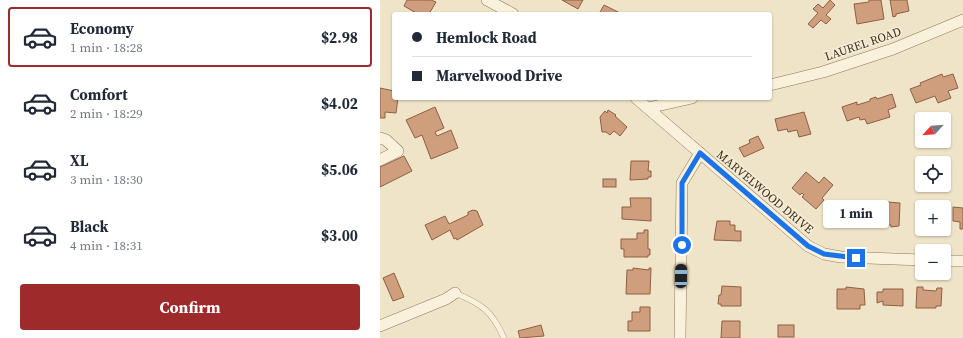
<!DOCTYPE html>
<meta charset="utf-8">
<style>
body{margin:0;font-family:"Source Serif 4",serif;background:#f2f2f3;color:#1f2937;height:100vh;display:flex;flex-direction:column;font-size:15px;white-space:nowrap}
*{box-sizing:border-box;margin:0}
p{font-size:13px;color:#747a83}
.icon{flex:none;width:22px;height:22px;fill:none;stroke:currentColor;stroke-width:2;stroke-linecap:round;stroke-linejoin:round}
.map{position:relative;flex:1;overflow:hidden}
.drawer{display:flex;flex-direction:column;background:#fff;width:380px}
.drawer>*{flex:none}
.banner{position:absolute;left:12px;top:12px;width:380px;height:88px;border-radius:4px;box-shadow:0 1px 3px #0004;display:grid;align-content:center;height:88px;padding:0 20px;background:#fff}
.needle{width:26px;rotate:244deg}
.controls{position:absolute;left:535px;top:112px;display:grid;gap:8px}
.controls a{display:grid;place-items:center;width:36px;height:36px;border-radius:4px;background:#fff;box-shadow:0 1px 3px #0004;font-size:20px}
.end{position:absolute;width:18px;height:18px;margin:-9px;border:5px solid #1a73e8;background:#fff;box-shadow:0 0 0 2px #fff}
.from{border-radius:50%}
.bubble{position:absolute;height:28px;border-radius:4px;background:#fff;box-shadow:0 1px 3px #0004;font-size:13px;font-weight:700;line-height:28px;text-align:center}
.car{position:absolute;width:12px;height:24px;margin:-12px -6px;border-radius:5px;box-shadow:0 0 3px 1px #0007;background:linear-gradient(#222 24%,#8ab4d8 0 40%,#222 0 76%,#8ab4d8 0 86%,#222 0)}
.banner b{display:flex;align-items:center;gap:14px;height:38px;font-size:15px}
.banner b+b{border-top:1px solid #e0e1e3}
.banner i{width:10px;height:10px;background:#1f2937}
ul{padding:7px 0 0;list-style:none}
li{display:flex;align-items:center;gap:12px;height:60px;margin:0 8px 6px;padding:0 12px;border:2px solid transparent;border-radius:4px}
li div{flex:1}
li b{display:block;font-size:15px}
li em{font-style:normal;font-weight:700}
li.on{border-color:#9e2a2b}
li>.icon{width:36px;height:36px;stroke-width:1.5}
.action{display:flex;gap:8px;margin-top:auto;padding:8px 20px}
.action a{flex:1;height:46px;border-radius:4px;background:#9e2a2b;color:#fff;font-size:16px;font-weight:700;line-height:46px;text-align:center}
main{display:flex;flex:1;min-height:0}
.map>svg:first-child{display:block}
.building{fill:#cf9f7d;stroke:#8d5f41}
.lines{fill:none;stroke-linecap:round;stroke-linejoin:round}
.lane-casing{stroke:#8d765c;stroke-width:6}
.street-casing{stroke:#8d765c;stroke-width:12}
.lane{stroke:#faf1dc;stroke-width:5.5}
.street{stroke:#faf1dc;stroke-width:11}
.route{stroke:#1a73e8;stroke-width:5}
.labels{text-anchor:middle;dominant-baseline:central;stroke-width:3;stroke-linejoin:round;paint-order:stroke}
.street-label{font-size:12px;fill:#3d2e20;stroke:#f7eed8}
</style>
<main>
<section class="drawer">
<ul>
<li class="on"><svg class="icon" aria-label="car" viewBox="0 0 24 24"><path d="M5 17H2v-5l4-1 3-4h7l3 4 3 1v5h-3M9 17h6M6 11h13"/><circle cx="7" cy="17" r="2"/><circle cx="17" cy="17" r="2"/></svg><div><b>Economy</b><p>1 min · 18:28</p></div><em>$2.98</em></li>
<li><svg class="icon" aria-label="car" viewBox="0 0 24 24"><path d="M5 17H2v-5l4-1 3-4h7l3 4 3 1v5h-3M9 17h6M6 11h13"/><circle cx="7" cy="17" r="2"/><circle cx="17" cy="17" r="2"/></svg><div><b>Comfort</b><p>2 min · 18:29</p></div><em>$4.02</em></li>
<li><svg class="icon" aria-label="car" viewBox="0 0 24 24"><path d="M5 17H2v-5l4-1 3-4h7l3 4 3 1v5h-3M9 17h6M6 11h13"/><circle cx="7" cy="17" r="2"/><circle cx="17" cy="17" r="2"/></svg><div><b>XL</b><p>3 min · 18:30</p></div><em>$5.06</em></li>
<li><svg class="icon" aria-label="car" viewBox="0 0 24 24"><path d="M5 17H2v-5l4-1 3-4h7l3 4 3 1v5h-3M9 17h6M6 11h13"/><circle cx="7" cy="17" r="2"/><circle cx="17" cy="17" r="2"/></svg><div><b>Black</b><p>4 min · 18:31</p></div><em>$3.00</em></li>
</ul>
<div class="action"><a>Confirm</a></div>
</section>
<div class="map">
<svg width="583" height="338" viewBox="0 0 583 338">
<rect width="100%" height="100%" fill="#f0e4c8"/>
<g class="building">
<polygon points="27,0 51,0 56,2 49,14 38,14 24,6"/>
<polygon points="182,0 203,0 198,9"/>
<polygon points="450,0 455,5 446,15 451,19 446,24 441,20 433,28 428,24 438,13 433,9 438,4 443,8"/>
<polygon points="489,0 501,0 504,19 477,24 474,4 489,2"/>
<polygon points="510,0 527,0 529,11 516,14 516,16 513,17"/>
<polygon points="224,5 242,14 219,14"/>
<polygon points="562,74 563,77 573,74 578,88 568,91 571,98 558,103 555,96 536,103 530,89 541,85 540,83"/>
<polygon points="0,88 14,91 14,98 18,98 16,113 5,112 5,118 0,118"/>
<polygon points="512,94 516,107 508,110 510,117 487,124 485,119 480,120 479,117 467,121 462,107 477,102 477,105 490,101 490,99 496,97 497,99"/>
<polygon points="55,107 64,128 55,132 57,136 71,130 78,148 51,159 42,135 35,138 26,120"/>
<polygon points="228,110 236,115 235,116 247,127 240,136 234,131 230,135 226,132 222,132 220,117 225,111 227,113"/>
<polygon points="424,112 431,134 419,137 417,130 408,132 407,129 398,131 395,119"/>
<polygon points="378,136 384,148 364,157 359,148 370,143 369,140"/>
<polygon points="24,156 32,171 0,187 0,167"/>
<polygon points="251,161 269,161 268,171 271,171 271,177 268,177 268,179 250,180"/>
<polygon points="426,172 439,183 444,177 453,185 442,198 444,200 436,209 422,197 424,195 422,193 420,195 412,188"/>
<rect x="223" y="179" width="13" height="8"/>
<polygon points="250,198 271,198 271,221 242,219 242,207 251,207"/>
<polygon points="471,201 483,202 482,221 479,221 479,224 464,224 464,220 458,220 458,208 465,208 466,204 470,204"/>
<polygon points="546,201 558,202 558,207 545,207"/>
<polygon points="507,202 520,203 519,226 511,227 511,225 501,225 502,205 507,205"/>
<polygon points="540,207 542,207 542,226 539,226 540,222 537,220 537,216 540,214"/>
<polygon points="573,207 583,208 583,229 580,229 580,222 573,221"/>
<polygon points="93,210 97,211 103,225 77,240 76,238 74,239 70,230 52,240 45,225 65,216 69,224 88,215 88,212"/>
<polygon points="337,221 350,221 350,225 355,225 355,231 361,231 361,241 334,240"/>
<polygon points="264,230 268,230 268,249 270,249 270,255 268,255 268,257 244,257 244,249 241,249 241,239 257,239 257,233 264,233"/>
<polygon points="253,268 269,270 269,268 271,268 270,294 246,294 247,270 253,270"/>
<polygon points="14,273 24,297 13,301 3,278"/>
<polygon points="342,286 361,287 361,306 341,306 341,304 338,304 339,295 341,295"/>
<polygon points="466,287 484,289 485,305 480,305 480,309 457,309 457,289 466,289"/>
<polygon points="537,287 543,287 543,290 556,291 557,288 562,288 561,306 556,306 556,308 536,308"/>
<polygon points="503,289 523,289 523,306 503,305 503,301 497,303 497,292 503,292"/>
<polygon points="260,307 270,307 270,331 248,331 248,321 252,321 252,312 260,312"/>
<polygon points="342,321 360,321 360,338 341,338"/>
<polygon points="161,325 164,336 140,338 138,331"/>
<rect x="398" y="325" width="16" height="12"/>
</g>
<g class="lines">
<defs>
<path id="lane" d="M75,293c27,11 37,18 49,45"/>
<g id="street">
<polyline points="107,0 133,14"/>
<polyline points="390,85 443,72 513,49 583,20"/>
<polyline points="256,98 428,246 444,254 461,257 542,260"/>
<polyline points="268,108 312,98"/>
<polyline points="0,138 6,140 18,151 0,160"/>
<polyline points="564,261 583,261"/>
<polyline points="0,326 66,299 75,293"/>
<polyline points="300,338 302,183 320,153"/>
</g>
</defs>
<use href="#lane" class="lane-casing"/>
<use href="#street" class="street-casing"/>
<use href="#lane" class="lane"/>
<use href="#street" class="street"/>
</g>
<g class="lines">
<polyline class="route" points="302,245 302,183 320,153 428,246 444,254 476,258"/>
</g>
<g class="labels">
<g class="street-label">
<text transform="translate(483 44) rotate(-19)">LAUREL ROAD</text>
<text transform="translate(385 192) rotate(40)">MARVELWOOD DRIVE</text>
</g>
</g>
</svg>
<div class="controls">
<a><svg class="needle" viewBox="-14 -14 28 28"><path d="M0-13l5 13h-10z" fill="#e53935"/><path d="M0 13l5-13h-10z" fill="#747a83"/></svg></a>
<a><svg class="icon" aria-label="locate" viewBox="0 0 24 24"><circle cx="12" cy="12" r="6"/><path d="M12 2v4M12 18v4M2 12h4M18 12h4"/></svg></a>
<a>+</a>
<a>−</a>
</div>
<i class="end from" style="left:302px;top:245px"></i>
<i class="end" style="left:476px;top:258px"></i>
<div class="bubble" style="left:443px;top:200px;width:66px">1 min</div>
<i class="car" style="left:301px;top:276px;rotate:1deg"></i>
<div class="banner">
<b><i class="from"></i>Hemlock Road</b>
<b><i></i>Marvelwood Drive</b>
</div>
</div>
</main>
